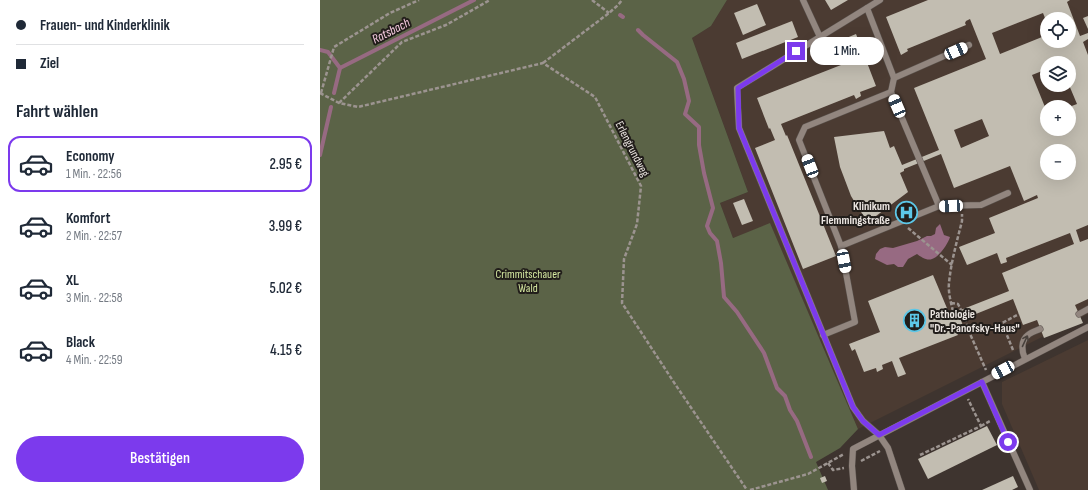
<!DOCTYPE html>
<html lang="de">
<meta charset="utf-8">
<style>
body{margin:0;font-family:"Sofia Sans Condensed",sans-serif;background:#f6f6f7;color:#1f2937;height:100vh;display:flex;flex-direction:column;font-size:15px;white-space:nowrap}
*{box-sizing:border-box;margin:0}
p{font-size:13px;color:#747a83}
.icon{flex:none;width:22px;height:22px;fill:none;stroke:currentColor;stroke-width:2;stroke-linecap:round;stroke-linejoin:round}
.map{position:relative;flex:1;overflow:hidden}
.panel{display:flex;flex-direction:column;background:#fff;width:320px}
.panel>*{flex:none}
.hud{display:grid;align-content:center;height:88px;padding:0 16px;background:#fff}
.controls{position:absolute;left:720px;top:12px;display:grid;gap:8px}
.controls a{display:grid;place-items:center;width:36px;height:36px;border-radius:50%;background:#fff;box-shadow:0 4px 16px #0002;font-size:20px}
.end{position:absolute;width:18px;height:18px;margin:-9px;border:5px solid #7c3aed;background:#fff;box-shadow:0 0 0 2px #fff}
.from{border-radius:50%}
.bubble{position:absolute;height:28px;border-radius:14px;background:#fff;box-shadow:0 4px 16px #0002;font-size:13px;font-weight:600;line-height:28px;text-align:center}
.car{position:absolute;width:12px;height:24px;margin:-12px -6px;border-radius:5px;box-shadow:0 0 3px 1px #0007;background:linear-gradient(#fff 24%,#345 0 40%,#fff 0 76%,#345 0 86%,#fff 0)}
.hud b{display:flex;align-items:center;gap:14px;height:38px;font-size:15px}
.hud b+b{border-top:1px solid #e0e1e3}
.hud i{width:10px;height:10px;background:#1f2937}
ul{padding:0;list-style:none}
li{display:flex;align-items:center;gap:12px;height:56px;margin:0 8px 6px;padding:0 8px;border:2px solid transparent;border-radius:12px}
li div{flex:1}
li b{display:block;font-size:15px}
li em{font-style:normal;font-weight:600}
li.current{border-color:#7c3aed}
li>.icon{width:36px;height:36px;stroke-width:1.5}
h2{padding:0 16px;font-size:18px;line-height:48px}
.cta{display:flex;gap:8px;margin-top:auto;padding:8px 16px}
.cta a{flex:1;height:46px;border-radius:24px;background:#7c3aed;color:#fff;font-size:16px;font-weight:600;line-height:46px;text-align:center}
main{display:flex;flex:1;min-height:0}
.map>svg:first-child{display:block}
.built{fill:#4b3b32;fill-rule:evenodd}
.green{fill:#5b6347}
.water{fill:#976a82}
.lines{fill:none;stroke-linecap:round;stroke-linejoin:round}
.stream{stroke:#976a82;stroke-width:4}
.building{fill:#c2bdb1;fill-rule:evenodd}
.service-casing{stroke:#59514c;stroke-width:7}
.path{stroke:#9c9490;stroke-width:2.5;stroke-dasharray:4 2;stroke-linecap:butt}
.service{stroke:#92867f;stroke-width:6}
.oneway{stroke:#49423d}
.route{stroke:#7c3aed;stroke-width:5}
.labels{text-anchor:middle;dominant-baseline:central;stroke-width:4;stroke-linejoin:round;paint-order:stroke}
.street-label{font-size:12px;fill:#ece6e2;stroke:#211d1a}
.poi-label{font-size:12px;font-weight:bold;fill:#ece6e2;stroke:#211d1a;text-anchor:end}
.park-label{font-size:12px;fill:#d6e9a1;stroke:#211d1a}
.water-label{font-size:13px;font-style:italic;fill:#f9cde3;stroke:#211d1a}
</style>
<main>
<section class="panel">
<div class="hud">
<b><i class="from"></i>Frauen- und Kinderklinik</b>
<b><i></i>Ziel</b>
</div>
<h2>Fahrt wählen</h2>
<ul>
<li class="current"><svg class="icon" aria-label="car" viewBox="0 0 24 24"><path d="M5 17H2v-5l4-1 3-4h7l3 4 3 1v5h-3M9 17h6M6 11h13"/><circle cx="7" cy="17" r="2"/><circle cx="17" cy="17" r="2"/></svg><div><b>Economy</b><p>1 Min. · 22:56</p></div><em>2.95 €</em></li>
<li><svg class="icon" aria-label="car" viewBox="0 0 24 24"><path d="M5 17H2v-5l4-1 3-4h7l3 4 3 1v5h-3M9 17h6M6 11h13"/><circle cx="7" cy="17" r="2"/><circle cx="17" cy="17" r="2"/></svg><div><b>Komfort</b><p>2 Min. · 22:57</p></div><em>3.99 €</em></li>
<li><svg class="icon" aria-label="car" viewBox="0 0 24 24"><path d="M5 17H2v-5l4-1 3-4h7l3 4 3 1v5h-3M9 17h6M6 11h13"/><circle cx="7" cy="17" r="2"/><circle cx="17" cy="17" r="2"/></svg><div><b>XL</b><p>3 Min. · 22:58</p></div><em>5.02 €</em></li>
<li><svg class="icon" aria-label="car" viewBox="0 0 24 24"><path d="M5 17H2v-5l4-1 3-4h7l3 4 3 1v5h-3M9 17h6M6 11h13"/><circle cx="7" cy="17" r="2"/><circle cx="17" cy="17" r="2"/></svg><div><b>Black</b><p>4 Min. · 22:59</p></div><em>4.15 €</em></li>
</ul>
<div class="cta"><a>Bestätigen</a></div>
</section>
<div class="map">
<svg width="768" height="490" viewBox="0 0 768 490">
<rect width="100%" height="100%" fill="#3e342f"/>
<g class="built">
<path d="M407,0h361v314l-230,115 -88,-205 -37,14 -13,-35 28,-11 -56,-154 19,-12zM727,19h22v22h-22zM727,63h22v22h-22zM727,107h22v22h-22zM727,151h22v22h-22z"/>
<polygon points="768,340 768,490 719,490 682,404 682,382"/>
</g>
<polygon class="green" points="0,0 407,0 391,26 372,38 428,192 400,203 413,238 450,223 538,429 520,448 496,462 508,490 0,490"/>
<path class="water" d="M620,224l4,11 6,2c-2,7 -11,20 -18,22 -5,2 -11,-2 -15,-5l-9,5 -5,8h-5l-4,-3 -7,1 -12,-6 1,-5 4,-5 5,-2 8,1 24,-7 10,-5h4l4,-2 1,-6z"/>
<g class="lines">
<g class="stream">
<polyline points="300,15 303,17"/>
<polyline points="318,30 323,35 357,62 364,79 369,101 365,114 379,127 379,145 384,173 393,208 387,226 390,233 397,241 401,263 404,297 417,312 444,353 457,388 465,396 470,410 477,421 491,457"/>
<polyline points="0,50 8,52 20,68"/>
<polyline points="14,93 20,68 154,0"/>
<polyline points="0,155 11,107"/>
</g>
</g>
<g class="building">
<polygon points="505,0 528,0 511,10"/>
<path d="M608,0h142l-3,2 13,34 8,-3v6l-5,3 5,13v170l-12,5 4,12 8,-3v60l-13,6 8,18 -39,15 -7,-18 -14,5 -10,-26 -52,21 2,6 -8,4 3,5 -59,23 7,16 -8,3 -6,-16 -10,4 1,4 -6,3 -1,-4 -12,4 -9,-23 -3,2 -3,-7 31,-12 -12,-31 65,-26 16,38 8,-3 1,1 51,-20 -7,-18 72,-29 -4,-11 -64,25 1,4 -6,2 -4,-11 -30,12 -8,-18 36,-14 -6,-15 49,-20 -1,-3 -13,6 -14,-35 -56,22 -13,-34 -37,15v2l-4,2 8,19 -40,30 -9,-13 -8,-13 -11,-29 -6,-30 50,-6 6,17 4,-2 8,19 37,-15 -25,-62 72,-29 -16,-40 -4,2 -1,2 1,2 -59,24 1,2 -7,4 -15,-38zM723,13l4,10v-4h22v22h-22v-6l-47,19 -8,-21zM727,63h22v22l8,19 -8,3v22h-22v-17l-15,-37 15,-6zM662,119l7,17 -28,12 -7,-18zM727,151h22v22h-22z"/>
<polygon points="437,4 446,25 423,35 414,13"/>
<polygon points="768,16 768,29 763,18"/>
<polygon points="472,21 478,37 422,59 416,43"/>
<polygon points="536,34 556,86 540,92 541,96 536,99 534,95 461,124 466,136 467,135 516,256 483,269 435,148 455,140 450,128 449,129 437,98 521,65 512,44"/>
<polygon points="424,199 433,221 422,225 413,203"/>
<polygon points="667,426 677,445 608,479 598,459"/>
<polygon points="505,476 507,481 502,483 500,478"/>
<polygon points="693,476 698,487 692,490 662,490"/>
</g>
<g class="lines">
<defs>
<g id="service">
<polyline points="483,0 500,37"/>
<polyline points="560,0 417,88 419,128 533,407 543,421 559,435 568,448 582,490"/>
<polyline points="574,78 649,45"/>
<polyline points="619,206 661,205 688,193"/>
<polyline points="521,246 479,140 485,127 571,92"/>
<polyline points="759,314 768,309"/>
<polyline points="503,335 535,322 521,246 619,206 571,92 574,78 547,8"/>
<path d="M705,359c-3,-7 -5,-18 3,-24 3,-3 8,-4 12,-6"/>
<polyline points="662,382 710,490"/>
<polyline points="534,490 532,466 533,449 768,327"/>
</g>
</defs>
<use href="#service" class="service-casing"/>
<g class="path">
<polyline points="272,0 289,13"/>
<polyline points="223,63 289,13 298,5 302,0"/>
<polyline points="0,93 19,103 38,107 223,63 275,97 321,186 317,224 304,259 302,303 355,384 427,490"/>
<polyline points="1,93 14,47 70,13 99,0"/>
<polyline points="19,103 82,42 126,25 170,0"/>
<polyline points="588,228 632,265"/>
<polyline points="631,303 638,304 641,310"/>
<path d="M633,311c-2,-8 -5,-19 -4,-28 2,-21 8,-42 13,-62v-7"/>
<polyline points="645,318 647,327 666,370"/>
<polyline points="693,350 682,323 699,314"/>
<polyline points="661,426 670,421"/>
<polyline points="600,455 661,426 648,399"/>
<polyline points="541,461 560,451"/>
<polyline points="508,463 513,470 524,468"/>
<polyline points="430,490 488,474 524,454"/>
</g>
<use href="#service" class="service"/>
</g>
<defs><path id="oneway-shaft" d="M-6 0H5M1.5-3L5.5 0L1.5 3" fill="none" stroke-width="1.6" stroke-linecap="round" stroke-linejoin="round"/></defs>
<use class="oneway" href="#oneway-shaft" transform="translate(705 341) rotate(-65)"/>
<g class="lines">
<polyline class="route" points="476,51 418,88 419,128 533,407 543,421 559,435 662,382 688,442"/>
</g>
<defs>
<symbol id="hospital-ring" viewBox="-11 -11 22 22"><circle r="9.5" fill="#211d1a" stroke="#5cc7e8" stroke-width="1.5"/><path d="M-5-5h3v3.5h4V-5h3V5h-3V1.5h-4V5h-3Z" fill="#5cc7e8"/></symbol>
<symbol id="building-ring" viewBox="-11 -11 22 22"><circle r="9.5" fill="#211d1a" stroke="#5cc7e8" stroke-width="1.5"/><path d="M-4-6H4V6H1V3H-1V6H-4ZM-2.5-4.3h1.7v1.8h-1.7ZM.8-4.3h1.7v1.8H.8ZM-2.5-1h1.7V.8h-1.7ZM.8-1h1.7V.8H.8Z" fill="#5cc7e8"/></symbol>
</defs>
<g fill-rule="evenodd">
<use href="#hospital-ring" x="574" y="200" width="25" height="25"/>
<use href="#building-ring" x="582" y="308" width="25" height="25"/>
</g>
<g class="labels">
<g class="street-label">
<text transform="translate(312 149) rotate(63)">Erlengrundweg</text>
</g>
<g class="poi-label">
<text x="570" y="206">Klinikum<tspan x="570" dy="14">Flemmingstraße</tspan></text>
<text x="610" y="314" text-anchor="start">Pathologie<tspan x="610" dy="14">"Dr.-Panofsky-Haus"</tspan></text>
</g>
<g class="park-label">
<text x="208" y="274">Crimmitschauer<tspan x="208" dy="14">Wald</tspan></text>
</g>
<g class="water-label">
<text transform="translate(71 31) rotate(-27)">Ratsbach</text>
</g>
</g>
</svg>
<div class="controls">
<a><svg class="icon" aria-label="locate" viewBox="0 0 24 24"><circle cx="12" cy="12" r="6"/><path d="M12 2v4M12 18v4M2 12h4M18 12h4"/></svg></a>
<a><svg class="icon" aria-label="layers" viewBox="0 0 24 24"><path d="M12 4l9 5-9 5-9-5zM3 14l9 5 9-5"/></svg></a>
<a>+</a>
<a>−</a>
</div>
<i class="end from" style="left:688px;top:442px"></i>
<i class="end" style="left:476px;top:51px"></i>
<div class="bubble" style="left:490px;top:37px;width:74px">1 Min.</div>
<i class="car" style="left:636px;top:51px;rotate:66deg"></i>
<i class="car" style="left:577px;top:106px;rotate:337deg"></i>
<i class="car" style="left:490px;top:166px;rotate:339deg"></i>
<i class="car" style="left:631px;top:206px;rotate:267deg"></i>
<i class="car" style="left:524px;top:261px;rotate:169deg"></i>
<i class="car" style="left:683px;top:370px;rotate:242deg"></i>
</div>
</main>
